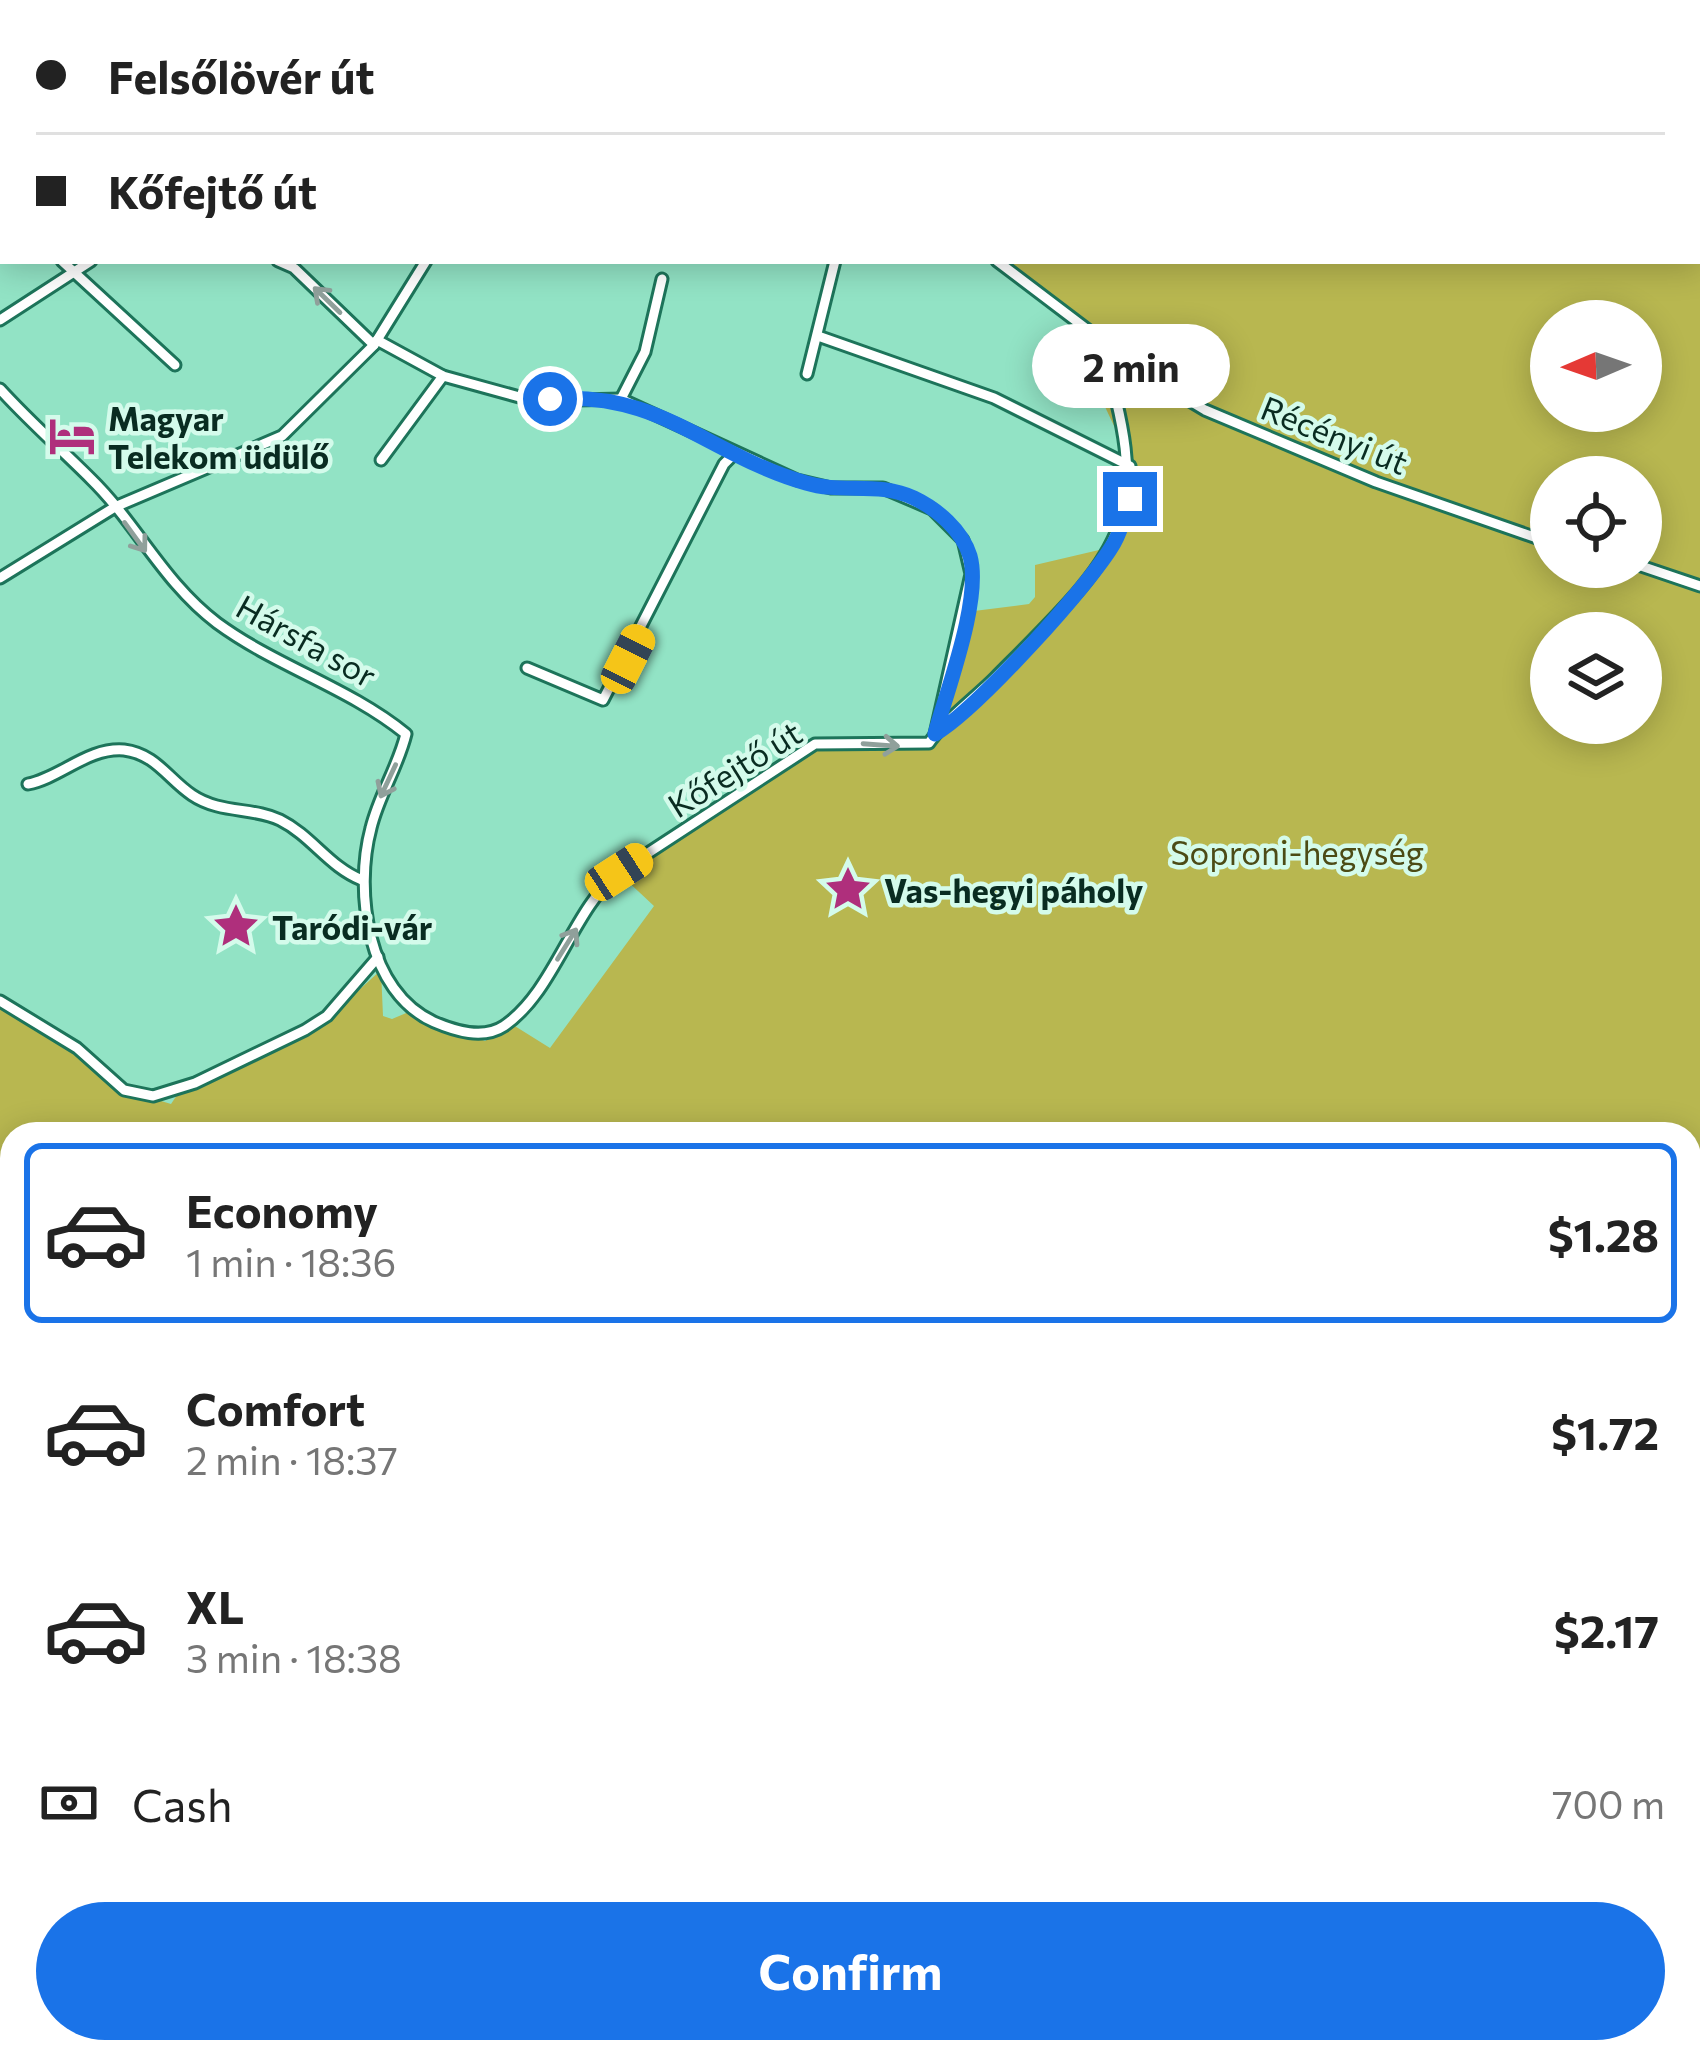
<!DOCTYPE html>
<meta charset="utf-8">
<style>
body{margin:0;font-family:Commissioner,sans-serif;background:#f6f6f6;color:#222;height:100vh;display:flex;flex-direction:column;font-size:45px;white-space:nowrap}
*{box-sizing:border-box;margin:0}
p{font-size:39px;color:#767676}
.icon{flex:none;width:66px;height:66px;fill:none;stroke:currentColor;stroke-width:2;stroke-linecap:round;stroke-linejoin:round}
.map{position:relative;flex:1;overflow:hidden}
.sheet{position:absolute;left:0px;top:1122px;width:1701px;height:942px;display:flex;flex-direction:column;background:#fff;border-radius:36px 36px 0 0;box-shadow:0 6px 30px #0003}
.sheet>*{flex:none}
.top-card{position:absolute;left:0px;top:0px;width:1701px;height:264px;box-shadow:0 6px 30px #0003;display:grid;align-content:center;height:264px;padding:0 36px;background:#fff}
.needle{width:78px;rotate:268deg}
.buttons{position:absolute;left:1530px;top:300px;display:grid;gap:24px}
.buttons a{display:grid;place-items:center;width:132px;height:132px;border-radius:50%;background:#fff;box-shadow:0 6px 30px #0003;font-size:60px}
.end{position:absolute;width:54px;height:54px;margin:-27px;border:15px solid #1a73e8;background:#fff;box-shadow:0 0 0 6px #fff}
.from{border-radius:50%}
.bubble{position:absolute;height:84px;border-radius:42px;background:#fff;box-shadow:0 6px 30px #0003;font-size:39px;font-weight:700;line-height:84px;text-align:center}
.car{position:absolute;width:36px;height:72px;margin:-36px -18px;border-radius:15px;box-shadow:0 0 9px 3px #0007;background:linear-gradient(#f5c518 24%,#345 0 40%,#f5c518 0 76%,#345 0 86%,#f5c518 0)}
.top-card b{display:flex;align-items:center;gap:42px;height:114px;font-size:45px}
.top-card b+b{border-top:3px solid #e0e0e0}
.top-card i{width:30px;height:30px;background:#222}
ul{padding:21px 0 0;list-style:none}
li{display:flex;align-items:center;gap:36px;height:180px;margin:0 24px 18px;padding:0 12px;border:6px solid transparent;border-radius:18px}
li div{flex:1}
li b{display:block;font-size:45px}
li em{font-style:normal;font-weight:700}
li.on{border-color:#1a73e8}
li>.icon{width:108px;height:108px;stroke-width:1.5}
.pay{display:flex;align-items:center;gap:30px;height:132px;padding:0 36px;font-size:45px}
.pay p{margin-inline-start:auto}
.primary-button{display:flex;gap:24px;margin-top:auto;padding:24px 36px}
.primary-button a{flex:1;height:138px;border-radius:72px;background:#1a73e8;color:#fff;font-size:48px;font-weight:700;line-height:138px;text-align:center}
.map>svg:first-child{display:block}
.green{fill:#b8b750;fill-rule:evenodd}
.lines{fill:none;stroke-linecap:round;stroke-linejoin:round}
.street-casing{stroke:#1d745a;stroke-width:15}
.secondary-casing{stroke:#1d745a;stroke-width:20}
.street{stroke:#fff;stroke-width:9}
.secondary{stroke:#fff;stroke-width:14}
.oneway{stroke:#90a09b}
.route{stroke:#1a73e8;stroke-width:15}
.labels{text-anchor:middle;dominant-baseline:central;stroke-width:9;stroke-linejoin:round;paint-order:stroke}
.poi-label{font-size:33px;font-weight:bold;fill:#092c21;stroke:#d4fbeb;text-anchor:start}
.street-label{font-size:33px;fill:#092c21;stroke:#d4fbeb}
.park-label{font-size:33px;fill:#4c4b15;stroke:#d4fbeb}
</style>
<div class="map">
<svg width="1700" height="2064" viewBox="0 0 1700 2064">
<rect width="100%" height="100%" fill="#92e3c5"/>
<path class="green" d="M455,0h1245v2064h-1082l6,-12h1065v-918h-1677v304l-12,-6v-431l75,43 50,46 46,14 6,-9 137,-64 67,-61 2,46 9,3 19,-8 74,30 25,-18 40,25 104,-142 -31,-29 185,-129 121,-5 19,-34 26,-98 55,-7 6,-7v-32l64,-15 21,-14 12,-34 1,-36 -44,-93 -11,-55 -76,-57h696v-258zM1551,321h90v90h-90zM1551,477h90v90h-90zM1551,633h90v90h-90z"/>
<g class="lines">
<defs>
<g id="street">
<polyline points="47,0 55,3"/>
<polyline points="438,0 448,3"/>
<polyline points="901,3 902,0"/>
<polyline points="0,91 3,93"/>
<polyline points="62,261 175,365"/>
<polyline points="278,261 294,268 374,345"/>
<polyline points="997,261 1150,377 1205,410 1376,482 1551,543"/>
<polyline points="0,320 91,261"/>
<polyline points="818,336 994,398 1130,466"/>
<polyline points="377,340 443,376 534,401 621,399 797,480 831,488 883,488 932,509 963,540 971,574 935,734"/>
<polyline points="807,374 835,261"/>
<path d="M0,389c29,32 61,60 91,90 46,45 72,103 126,144 60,44 131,64 189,111 -8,33 -27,61 -35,94 -17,63 -4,164 63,194 21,9 49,18 70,4 51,-35 68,-116 115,-154l196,-128 114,-1c13,-20 47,-46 66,-65 130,-131 162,-154 104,-339"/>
<polyline points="621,399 645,352 662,279"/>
<polyline points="381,460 443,376"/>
<polyline points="1641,566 1700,586"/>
<polyline points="0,578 115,507 282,436 374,345 426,261"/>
<polyline points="527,668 603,700 724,464 734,454"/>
<path d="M28,784c32,-6 60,-37 96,-34 32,4 44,29 68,45 28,19 61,12 88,25 32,16 49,47 82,60"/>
<polyline points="0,1001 77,1048 124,1090 153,1096 195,1083 305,1030 327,1016 378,957"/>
<polyline points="0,1487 12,1493"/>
<polyline points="0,1595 12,1607"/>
<polyline points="0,1753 12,1762"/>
<polyline points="0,1986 4,1979"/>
<polyline points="200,2064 213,2052"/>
<polyline points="619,2064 625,2052"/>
</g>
<g id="secondary">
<polyline points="0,1857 12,1864"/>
<polyline points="156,2064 167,2052"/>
</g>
</defs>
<use href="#street" class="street-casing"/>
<use href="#secondary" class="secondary-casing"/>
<use href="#street" class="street"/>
<use href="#secondary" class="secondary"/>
</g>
<defs><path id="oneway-shaft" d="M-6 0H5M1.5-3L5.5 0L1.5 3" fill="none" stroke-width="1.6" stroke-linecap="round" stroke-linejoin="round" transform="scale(3)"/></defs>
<g class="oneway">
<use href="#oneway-shaft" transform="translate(327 300) rotate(-136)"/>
<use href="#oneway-shaft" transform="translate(135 537) rotate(54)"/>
<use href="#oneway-shaft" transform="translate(881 745) rotate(4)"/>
<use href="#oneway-shaft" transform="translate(388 781) rotate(115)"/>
<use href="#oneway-shaft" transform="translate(567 944) rotate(-58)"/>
</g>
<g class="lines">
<path class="route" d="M550,399c110,-9 158,56 256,84 36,11 73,-2 108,15 23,11 48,32 56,58 12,43 -23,134 -35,178 41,-24 155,-149 179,-191 8,-14 11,-30 16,-44"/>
</g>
<defs>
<symbol id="hotel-bare" viewBox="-9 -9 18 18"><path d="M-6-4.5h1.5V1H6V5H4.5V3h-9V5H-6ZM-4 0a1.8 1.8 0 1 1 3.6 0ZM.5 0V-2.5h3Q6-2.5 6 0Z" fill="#af2f7c" stroke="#d4fbeb" stroke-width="2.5" paint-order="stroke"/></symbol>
<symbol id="sight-bare" viewBox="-9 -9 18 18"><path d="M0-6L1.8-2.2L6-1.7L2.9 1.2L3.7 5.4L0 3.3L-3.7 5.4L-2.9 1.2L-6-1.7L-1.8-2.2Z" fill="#af2f7c" stroke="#d4fbeb" stroke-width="2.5" paint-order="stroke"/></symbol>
</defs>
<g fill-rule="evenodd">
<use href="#hotel-bare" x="39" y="403" width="66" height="66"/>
<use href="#sight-bare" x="815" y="856" width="66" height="66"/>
<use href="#sight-bare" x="203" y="893" width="66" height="66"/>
</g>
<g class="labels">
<g class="poi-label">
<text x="108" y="417">Magyar<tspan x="108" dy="38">Telekom üdülő</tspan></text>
<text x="884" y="889">Vas-hegyi páholy</text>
<text x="272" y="926">Taródi-vár</text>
</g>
<g class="street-label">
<text transform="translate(1335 434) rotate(22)">Récényi út</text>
<text transform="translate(307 640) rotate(29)">Hársfa sor</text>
<text transform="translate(734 768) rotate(-32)">Kőfejtő út</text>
</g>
<g class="park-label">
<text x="1297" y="851">Soproni-hegység</text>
</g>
</g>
</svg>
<div class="buttons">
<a><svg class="needle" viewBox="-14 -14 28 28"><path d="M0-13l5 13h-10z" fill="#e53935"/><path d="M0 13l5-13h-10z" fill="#767676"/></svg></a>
<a><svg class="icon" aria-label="locate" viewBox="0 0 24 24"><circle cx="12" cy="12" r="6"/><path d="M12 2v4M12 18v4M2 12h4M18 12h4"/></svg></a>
<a><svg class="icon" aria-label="layers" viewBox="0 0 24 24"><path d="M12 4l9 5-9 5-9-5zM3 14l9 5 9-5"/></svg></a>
</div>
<i class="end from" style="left:550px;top:399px"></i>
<i class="end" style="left:1130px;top:499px"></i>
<div class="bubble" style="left:1032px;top:324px;width:198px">2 min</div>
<i class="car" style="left:628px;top:659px;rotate:27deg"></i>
<i class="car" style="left:619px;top:872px;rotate:57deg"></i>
<div class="top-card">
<b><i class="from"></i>Felsőlövér út</b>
<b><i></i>Kőfejtő út</b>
</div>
<section class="sheet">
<ul>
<li class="on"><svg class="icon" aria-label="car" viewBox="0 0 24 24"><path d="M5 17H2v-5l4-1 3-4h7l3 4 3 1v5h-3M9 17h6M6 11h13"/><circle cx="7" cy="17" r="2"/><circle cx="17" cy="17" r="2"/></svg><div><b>Economy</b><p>1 min · 18:36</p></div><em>$1.28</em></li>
<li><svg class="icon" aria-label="car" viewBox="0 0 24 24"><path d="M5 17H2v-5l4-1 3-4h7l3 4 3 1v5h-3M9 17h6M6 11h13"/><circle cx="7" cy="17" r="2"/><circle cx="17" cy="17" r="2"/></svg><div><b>Comfort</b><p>2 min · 18:37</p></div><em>$1.72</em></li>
<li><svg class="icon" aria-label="car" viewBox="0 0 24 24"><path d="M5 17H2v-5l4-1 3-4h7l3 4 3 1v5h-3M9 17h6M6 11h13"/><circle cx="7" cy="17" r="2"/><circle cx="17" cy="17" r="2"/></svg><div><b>XL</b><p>3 min · 18:38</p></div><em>$2.17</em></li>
</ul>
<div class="pay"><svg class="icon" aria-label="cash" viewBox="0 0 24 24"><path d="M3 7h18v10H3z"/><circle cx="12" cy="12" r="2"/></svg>Cash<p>700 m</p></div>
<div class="primary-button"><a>Confirm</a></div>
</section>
</div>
